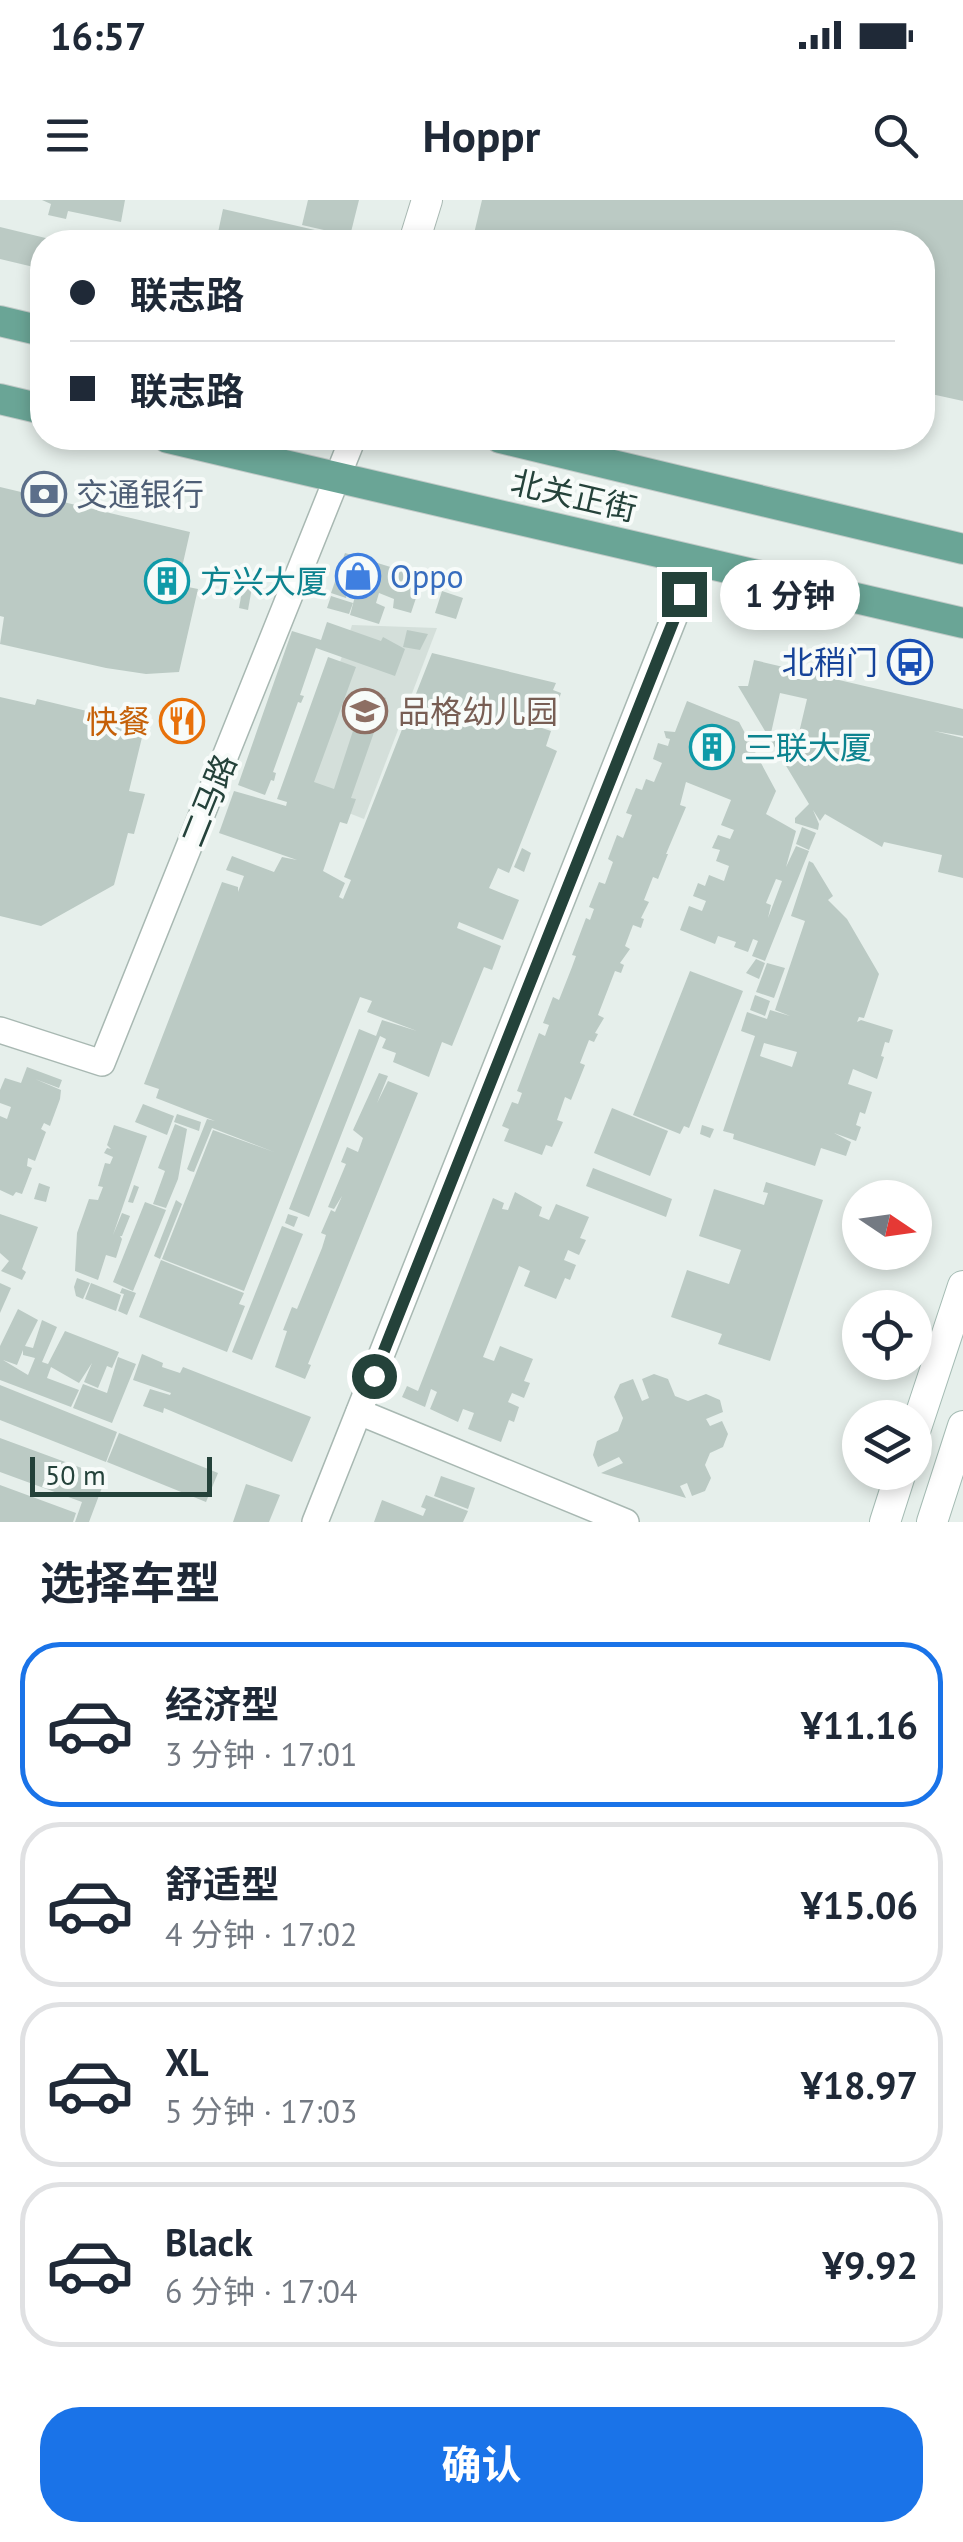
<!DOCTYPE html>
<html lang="zh">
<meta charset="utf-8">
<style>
body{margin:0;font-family:"PT Sans","Noto Sans SC",sans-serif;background:#f2f2f3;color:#1f2937;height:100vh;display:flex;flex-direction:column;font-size:38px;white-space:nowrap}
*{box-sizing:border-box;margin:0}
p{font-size:32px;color:#747a83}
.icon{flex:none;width:55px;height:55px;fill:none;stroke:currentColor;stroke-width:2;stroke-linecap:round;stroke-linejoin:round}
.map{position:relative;height:1322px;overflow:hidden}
.side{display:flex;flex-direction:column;background:#fff;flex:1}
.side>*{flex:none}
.hud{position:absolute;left:30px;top:30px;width:905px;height:220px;border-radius:40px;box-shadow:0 5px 15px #0003;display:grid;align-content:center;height:220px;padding:0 40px;background:#fff}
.needle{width:65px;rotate:103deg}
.fabs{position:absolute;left:842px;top:980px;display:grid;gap:20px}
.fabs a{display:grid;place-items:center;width:90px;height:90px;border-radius:50%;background:#fff;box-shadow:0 5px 15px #0003;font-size:50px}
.scale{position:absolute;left:30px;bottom:25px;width:182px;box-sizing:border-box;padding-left:10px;border:5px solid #24423a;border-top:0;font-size:28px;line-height:35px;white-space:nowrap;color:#24423a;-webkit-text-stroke:8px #f7fbf9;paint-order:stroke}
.end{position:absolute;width:45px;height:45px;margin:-22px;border:12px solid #24423a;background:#fff;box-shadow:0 0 0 5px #fff}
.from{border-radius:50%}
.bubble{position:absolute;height:70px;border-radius:35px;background:#fff;box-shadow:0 5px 15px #0003;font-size:32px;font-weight:700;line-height:70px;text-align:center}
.hud b{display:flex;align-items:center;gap:35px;height:95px;font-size:38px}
.hud b+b{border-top:2px solid #e0e1e3}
.hud i{width:25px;height:25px;background:#1f2937}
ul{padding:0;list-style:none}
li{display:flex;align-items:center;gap:30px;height:165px;margin:0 20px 15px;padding:0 20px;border:5px solid #e0e1e3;border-radius:40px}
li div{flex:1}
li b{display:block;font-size:38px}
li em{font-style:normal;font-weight:700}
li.selected{border-color:#1a73e8}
li>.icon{width:90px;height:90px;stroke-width:1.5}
h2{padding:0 40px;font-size:45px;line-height:120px}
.action{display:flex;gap:20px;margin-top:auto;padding:20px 40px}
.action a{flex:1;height:115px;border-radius:40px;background:#1a73e8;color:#fff;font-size:40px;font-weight:700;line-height:115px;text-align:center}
.status{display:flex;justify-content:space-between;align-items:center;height:70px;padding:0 50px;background:#fff;direction:ltr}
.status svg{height:28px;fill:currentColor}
header{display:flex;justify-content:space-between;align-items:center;height:130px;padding:0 40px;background:#fff;font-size:45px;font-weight:700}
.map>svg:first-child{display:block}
.built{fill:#d4dfda}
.building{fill:#bbcac4;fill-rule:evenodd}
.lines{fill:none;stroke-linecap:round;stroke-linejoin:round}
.minor-casing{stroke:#a8b8b2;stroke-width:28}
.tertiary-casing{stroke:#a8b8b2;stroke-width:32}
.secondary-casing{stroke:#a4bbb3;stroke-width:32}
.primary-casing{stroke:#c2cac8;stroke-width:32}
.minor{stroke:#fff;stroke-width:25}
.tertiary{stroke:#fff;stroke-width:30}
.secondary{stroke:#fff;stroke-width:30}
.primary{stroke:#6aa596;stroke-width:30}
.route{stroke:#24423a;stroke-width:12}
.labels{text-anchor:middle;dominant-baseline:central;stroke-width:8;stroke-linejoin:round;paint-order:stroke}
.service-label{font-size:32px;fill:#4e5e75;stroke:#f7fbf9;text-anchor:start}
.street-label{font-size:32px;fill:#24423a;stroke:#f7fbf9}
.shop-label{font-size:32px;fill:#366cbe;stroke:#f7fbf9;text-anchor:start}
.culture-label{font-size:32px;fill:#0d838f;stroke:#f7fbf9;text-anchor:start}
.transit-label{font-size:32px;fill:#164399;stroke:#f7fbf9;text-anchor:end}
.education-label{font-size:32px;fill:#785e54;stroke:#f7fbf9;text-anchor:start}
.food-label{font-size:32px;fill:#c56008;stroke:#f7fbf9;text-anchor:end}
</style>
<div class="status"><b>16:57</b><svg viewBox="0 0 49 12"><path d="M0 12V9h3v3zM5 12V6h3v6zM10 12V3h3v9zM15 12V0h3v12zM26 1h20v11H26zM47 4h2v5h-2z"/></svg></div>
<header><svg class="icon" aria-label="menu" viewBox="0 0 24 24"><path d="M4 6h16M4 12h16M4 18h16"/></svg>Hoppr<svg class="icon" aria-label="search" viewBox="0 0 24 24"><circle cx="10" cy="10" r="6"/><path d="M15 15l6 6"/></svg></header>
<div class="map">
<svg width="963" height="1322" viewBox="0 0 963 1322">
<rect width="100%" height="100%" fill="#e6efeb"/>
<polygon class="built" points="352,425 437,428 364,619 298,593"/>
<g class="building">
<polygon points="42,0 125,0 121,22 68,11 66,19 48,15 51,4"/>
<polygon points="308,0 359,0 350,36 302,25"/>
<polygon points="482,0 963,0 963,201 922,192 922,42 472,42"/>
<polygon points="223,9 341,36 342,38 340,42 216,42"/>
<polygon points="0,27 58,41 58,42 42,42 42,69 0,59"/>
<polygon points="0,287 190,332 178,385 198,389 179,472 146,474 106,468 0,444 4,417 0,416"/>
<polygon points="345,353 423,377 411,413 393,408 394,399 379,393 376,403 385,407 379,424 350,415 358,385 353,394 347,393 346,398 331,393"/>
<polygon points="245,374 254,376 248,410 239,408"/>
<polygon points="442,391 463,398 456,419 435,413"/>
<polygon points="331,396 353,403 349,414 327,408"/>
<polygon points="327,422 381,441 383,437 405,449 395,476 316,448 300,495 304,496 301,503 298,502 273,572 276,573 274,581 271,580 265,595 238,585 292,431 321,440"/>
<polygon points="407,430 428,434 420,450 403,447"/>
<polygon points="432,453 556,483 553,490 561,493 558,502 550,498 539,527 551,531 546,546 557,551 509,673 498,668 489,688 519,700 503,740 459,722 457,728 501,746 492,770 484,767 452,846 442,842 429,877 393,862 396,853 382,848 386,839 380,836 309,1017 289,1009 359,829 376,836 382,820 417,831 367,812 372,801 360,797 244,1091 162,1059 213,930 274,952 212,928 194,972 190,971 187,969 207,919 215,921 156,898 159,889 144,884 222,682 238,687 238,692 244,676 226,670 232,656 274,672 282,657 297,660 219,633 234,591 286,606 287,602 277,599 328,457 356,467 314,582 334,589 366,491 386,498 351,598 356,599 347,624 340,622 323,671 345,683 339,697 343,699 351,680 344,677"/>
<path d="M754,460l209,49v27l-29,-5 29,7v140l-25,-6 4,-17 -58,-13 -2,5 -57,-33 -5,7 -7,-11 6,14 -1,6 -23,-7v-5l14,-14 -71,-118h10zM780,493l27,6 -14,59 3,-19 -25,-6z"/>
<polygon points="0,497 35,505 37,499 145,525 129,591 145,594 134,634 128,633 114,685 41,726 0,716"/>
<path d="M687,501l52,21 37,69 -10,23 30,17 -10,36 10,-21 13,5 -44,110 -13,-5 6,-15 -5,-2 -5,13 -14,-5 2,-5 -18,-6 -3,8 -35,-14 9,-24 13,5 4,-10 -13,-5 5,-13 7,3 4,-11 15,6 5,-15 -13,-5 4,-11 -8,-2 6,-13 12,4 4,-9 -13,-5 10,-25 -45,-18 -6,23 6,2 -20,47h2l-10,25 -5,-2 -9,23 5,2 -8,16 3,1 -3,9 -8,-3 -8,21 5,3 -10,14 4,2 -3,8 -6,-2 -17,44 6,3 -9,15 3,1 -4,8 -5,-2 -9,23 5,2 -14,35 -6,-3 -8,23 6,2 -11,25 -6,-2 -4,10 -38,-14 5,-12 -7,-3 10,-24 6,2 4,-11 -5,-2 22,-58 6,3 4,-11 -6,-2 10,-26 6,3 13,-33 4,-11 -4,-1 14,-37 4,2 4,-11 -5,-2 10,-25 6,2 8,-22 -5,-3 9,-24 6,3 9,-23 -6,-2 10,-25 6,2 4,-11 8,3 8,-19 -9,-4 5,-16 10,3 2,-7 -4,-1 -2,-7 11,1zM776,679l6,2 -14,37 3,-13 -5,-2z"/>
<polygon points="802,627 816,633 809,650 796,644"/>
<polygon points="522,648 531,653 524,672 514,667"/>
<path d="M809,661l4,2 20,33 -5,4 19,19 32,55 -15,44 -5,-1 -2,5 4,-2 32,10 -4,13 -4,-1 -4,14 3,1 -7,22 -24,-10 -5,15 24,8 -7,22 -5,-2 -4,13 5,2 -5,14 -22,-8 17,9 -5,14 -25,-8 -6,18 -82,-27 1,-5 -11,-3 32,-95 -14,-5 6,-19 20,7 3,-9 20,6 -15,-6 30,-89 -14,-5zM764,843l33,9 -5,15 -32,-11z"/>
<polygon points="756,759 765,763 759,779 746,773"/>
<polygon points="767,763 785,768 774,798 756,792"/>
<polygon points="690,771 743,791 689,928 684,926 680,934 633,915"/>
<polygon points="755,795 770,801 765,816 750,810"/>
<polygon points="27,867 62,880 59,888 35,879 61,890 60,899 50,926 44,923 41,929 46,932 35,961 28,958 27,966 32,968 22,994 16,992 13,996 0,990 0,916 7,919 11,907 0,903 0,890 5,878 21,883"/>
<polygon points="379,873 388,876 377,903 388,881 418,893 308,1164 311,1165 305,1179 275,1167 287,1131 283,1130 292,1107 297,1109 322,1048 326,1035 321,1033 331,1010 335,1012 342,996 334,1009 328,1007 346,964 341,962 347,947 358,952 363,938 353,930"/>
<polygon points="143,904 174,916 167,935 135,922"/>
<polygon points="612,908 668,931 650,976 594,953"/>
<polygon points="177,914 201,922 199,931 174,922"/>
<polygon points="175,924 187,929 178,979 166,1008 153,1004 165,971 158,968"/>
<polygon points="114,925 147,936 113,1035 122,1013 130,1016 122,1036 120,1036 122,1039 116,1058 106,1055 98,1080 75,1071 77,1033 89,999 98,1000 103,987 98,986 105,963 110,964 113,957 104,953 107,948 111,949 107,945"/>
<polygon points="702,925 714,929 710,938 700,934"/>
<polygon points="593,968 672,999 666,1017 586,986"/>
<polygon points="766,982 823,1000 770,1161 718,1144 722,1134 671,1117 687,1070 729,1084 741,1050 699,1036 714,989 764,1005 768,993 763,992"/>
<polygon points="39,983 50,987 46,1002 34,999"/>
<polygon points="134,985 139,987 133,1003 128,1002"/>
<polygon points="515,992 542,1007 539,1016 549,1020 556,1004 589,1017 580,1038 586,1040 579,1055 568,1050 564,1060 576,1065 570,1080 565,1078 556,1099 524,1086 530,1071 519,1066 487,1147 483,1157 494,1161 500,1146 533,1159 524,1181 530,1183 524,1198 512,1193 508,1202 519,1207 514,1222 509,1220 501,1242 468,1229 474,1213 463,1209 458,1222 430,1209 437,1192 431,1189 425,1207 402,1197 407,1186 418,1191 493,998 504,1003 502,1009 508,1010"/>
<polygon points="176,1000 182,1004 160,1059 154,1056"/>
<polygon points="145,1002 166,1010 133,1091 113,1082"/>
<polygon points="0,1014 38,1027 22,1069 26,1072 22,1080 1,1071 9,1061 0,1053"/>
<polygon points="288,1014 298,1017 294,1027 285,1023"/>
<polygon points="282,1026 303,1034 252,1160 232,1152"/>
<polygon points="161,1060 244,1093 239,1104 245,1106 227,1152 139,1117"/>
<polygon points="77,1078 90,1083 83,1099 76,1096 74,1087"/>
<polygon points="0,1083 11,1088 0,1113"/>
<polygon points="91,1083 121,1095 116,1111 85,1099"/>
<polygon points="122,1088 136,1093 127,1115 118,1111 124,1094 120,1093"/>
<path d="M18,1109l20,11 -13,26 8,2 9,-28 15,7 -15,35 6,2 17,-33 54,21 -7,16 -5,-2 -9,22 -14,-6 8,-19 -13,20 -28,-16 -4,11 32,12 -8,17 -71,-27v-34zM23,1150v5l12,3 -7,17 -25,-15 14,5z"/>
<polygon points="142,1154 163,1163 162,1167 180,1173 183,1167 311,1217 292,1262 164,1208 163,1213 143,1206 150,1189 170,1195 171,1193 133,1180"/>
<polygon points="118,1157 136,1164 112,1223 73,1208 83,1184 107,1193"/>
<polygon points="654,1174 668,1179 675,1196 688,1201 706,1194 720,1200 723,1212 706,1219 710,1226 722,1221 728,1234 723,1247 710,1253 705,1265 711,1278 705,1291 692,1296 687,1283 680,1286 686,1298 601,1273 623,1263 619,1257 598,1267 593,1255 597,1241 618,1231 623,1218 614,1197 620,1184 633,1179 642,1201 649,1198 642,1179"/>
<polygon points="0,1185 117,1232 106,1262 0,1220"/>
<polygon points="119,1233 218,1273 206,1302 107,1262"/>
<polygon points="0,1238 106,1277 89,1322 75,1322 82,1302 0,1272"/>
<polygon points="441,1276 475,1288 468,1309 434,1296"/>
<polygon points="246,1284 280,1295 269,1322 233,1322"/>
<polygon points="0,1285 76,1313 73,1322 0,1322"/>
<polygon points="426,1295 468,1311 463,1322 374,1322 382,1300 423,1316 426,1309 421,1307"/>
</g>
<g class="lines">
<defs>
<g id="minor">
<polyline points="0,830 102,863 353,238"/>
<polyline points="359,1212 626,1322"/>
<polyline points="315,1322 697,360"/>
</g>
<polyline id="tertiary" points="414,42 427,0"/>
<g id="secondary">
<polyline points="915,1231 963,1086"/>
<polyline points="885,1322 901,1272"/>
<polyline points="932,1322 963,1226"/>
</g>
<g id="primary">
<polyline points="0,121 42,131"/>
<polyline points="0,199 42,209"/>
<polyline points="168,238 963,423"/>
<polyline points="500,238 963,349"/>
</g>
</defs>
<use href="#minor" class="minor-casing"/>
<use href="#tertiary" class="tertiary-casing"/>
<use href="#secondary" class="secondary-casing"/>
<use href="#primary" class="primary-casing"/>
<use href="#minor" class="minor"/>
<use href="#tertiary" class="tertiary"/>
<use href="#secondary" class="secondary"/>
<use href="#primary" class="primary"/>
</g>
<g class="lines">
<polyline class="route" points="374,1176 684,394"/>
</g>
<defs>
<symbol id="bank-ring" viewBox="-11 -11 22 22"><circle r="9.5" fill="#f7fbf9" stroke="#5c6f8a" stroke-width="1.5"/><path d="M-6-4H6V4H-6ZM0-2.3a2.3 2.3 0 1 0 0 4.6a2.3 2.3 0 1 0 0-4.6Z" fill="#5c6f8a"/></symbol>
<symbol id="shop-ring" viewBox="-11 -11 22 22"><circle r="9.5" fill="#f7fbf9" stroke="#3f7fe0" stroke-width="1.5"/><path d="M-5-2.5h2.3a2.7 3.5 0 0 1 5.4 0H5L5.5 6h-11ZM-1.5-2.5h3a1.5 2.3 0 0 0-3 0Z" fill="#3f7fe0"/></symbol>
<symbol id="building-ring" viewBox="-11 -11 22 22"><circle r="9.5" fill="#f7fbf9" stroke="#0f9aa8" stroke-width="1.5"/><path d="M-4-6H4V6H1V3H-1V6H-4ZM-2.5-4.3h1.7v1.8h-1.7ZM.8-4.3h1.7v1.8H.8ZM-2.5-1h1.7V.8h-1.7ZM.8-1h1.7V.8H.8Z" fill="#0f9aa8"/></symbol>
<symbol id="bus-ring" viewBox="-11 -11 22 22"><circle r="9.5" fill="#f7fbf9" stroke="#1a4fb4" stroke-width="1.5"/><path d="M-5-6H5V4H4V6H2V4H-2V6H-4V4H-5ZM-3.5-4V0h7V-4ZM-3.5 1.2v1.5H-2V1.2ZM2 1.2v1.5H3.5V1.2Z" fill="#1a4fb4"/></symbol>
<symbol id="school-ring" viewBox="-11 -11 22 22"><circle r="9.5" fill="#f7fbf9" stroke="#8d6e63" stroke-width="1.5"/><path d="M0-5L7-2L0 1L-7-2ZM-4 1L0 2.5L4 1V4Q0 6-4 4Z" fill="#8d6e63"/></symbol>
<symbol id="restaurant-ring" viewBox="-11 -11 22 22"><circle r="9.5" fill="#f7fbf9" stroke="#e8710a" stroke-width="1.5"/><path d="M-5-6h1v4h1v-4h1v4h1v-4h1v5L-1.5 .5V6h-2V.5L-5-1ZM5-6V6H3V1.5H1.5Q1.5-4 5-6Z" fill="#e8710a"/></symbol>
</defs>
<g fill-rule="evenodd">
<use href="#bank-ring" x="19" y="269" width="50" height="50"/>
<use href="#shop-ring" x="333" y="351" width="50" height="50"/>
<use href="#building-ring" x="142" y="356" width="50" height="50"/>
<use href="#bus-ring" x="885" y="437" width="50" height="50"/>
<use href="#school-ring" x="340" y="486" width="50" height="50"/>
<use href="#restaurant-ring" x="157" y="496" width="50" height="50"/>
<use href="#building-ring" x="687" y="522" width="50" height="50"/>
</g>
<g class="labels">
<g class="service-label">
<text x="76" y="294">交通银行</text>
</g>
<g class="street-label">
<text transform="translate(574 295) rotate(13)">北关正街</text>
<text transform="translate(208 600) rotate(-68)">二马路</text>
</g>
<g class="shop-label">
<text x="390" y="376">Oppo</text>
</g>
<g class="culture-label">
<text x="200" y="381">方兴大厦</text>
<text x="744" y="547">三联大厦</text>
</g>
<g class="transit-label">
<text x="878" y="462">北稍门</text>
</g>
<g class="education-label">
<text x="398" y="511">品格幼儿园</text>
</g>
<g class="food-label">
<text x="150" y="521">快餐</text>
</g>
</g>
</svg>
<div class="fabs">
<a><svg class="needle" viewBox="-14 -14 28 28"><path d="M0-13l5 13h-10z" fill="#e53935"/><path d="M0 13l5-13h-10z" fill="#747a83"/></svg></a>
<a><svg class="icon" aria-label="locate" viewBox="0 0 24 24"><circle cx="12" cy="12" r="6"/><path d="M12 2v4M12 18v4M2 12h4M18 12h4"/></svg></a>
<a><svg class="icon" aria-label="layers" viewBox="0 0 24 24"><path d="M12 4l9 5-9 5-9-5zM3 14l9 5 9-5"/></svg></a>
</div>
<div class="scale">50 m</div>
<i class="end from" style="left:374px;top:1176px"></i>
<i class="end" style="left:684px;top:394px"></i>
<div class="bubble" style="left:720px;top:360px;width:140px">1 分钟</div>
<div class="hud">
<b><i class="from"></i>联志路</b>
<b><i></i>联志路</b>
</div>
</div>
<section class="side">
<h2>选择车型</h2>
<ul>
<li class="selected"><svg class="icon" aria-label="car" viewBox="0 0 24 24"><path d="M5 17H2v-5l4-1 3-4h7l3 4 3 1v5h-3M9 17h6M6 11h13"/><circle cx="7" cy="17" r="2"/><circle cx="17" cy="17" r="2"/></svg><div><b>经济型</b><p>3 分钟 · 17:01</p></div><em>¥11.16</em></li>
<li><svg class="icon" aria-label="car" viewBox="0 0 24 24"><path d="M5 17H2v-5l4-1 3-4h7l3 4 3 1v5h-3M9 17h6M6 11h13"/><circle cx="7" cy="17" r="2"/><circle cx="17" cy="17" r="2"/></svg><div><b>舒适型</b><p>4 分钟 · 17:02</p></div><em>¥15.06</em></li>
<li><svg class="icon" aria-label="car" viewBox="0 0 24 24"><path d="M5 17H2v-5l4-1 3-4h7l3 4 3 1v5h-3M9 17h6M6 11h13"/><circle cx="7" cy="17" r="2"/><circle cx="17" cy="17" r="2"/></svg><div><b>XL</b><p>5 分钟 · 17:03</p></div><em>¥18.97</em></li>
<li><svg class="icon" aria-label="car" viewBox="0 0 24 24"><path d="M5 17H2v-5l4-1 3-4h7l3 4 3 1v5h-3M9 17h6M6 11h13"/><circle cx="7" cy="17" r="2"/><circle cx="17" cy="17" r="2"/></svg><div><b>Black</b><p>6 分钟 · 17:04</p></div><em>¥9.92</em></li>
</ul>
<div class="action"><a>确认</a></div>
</section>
